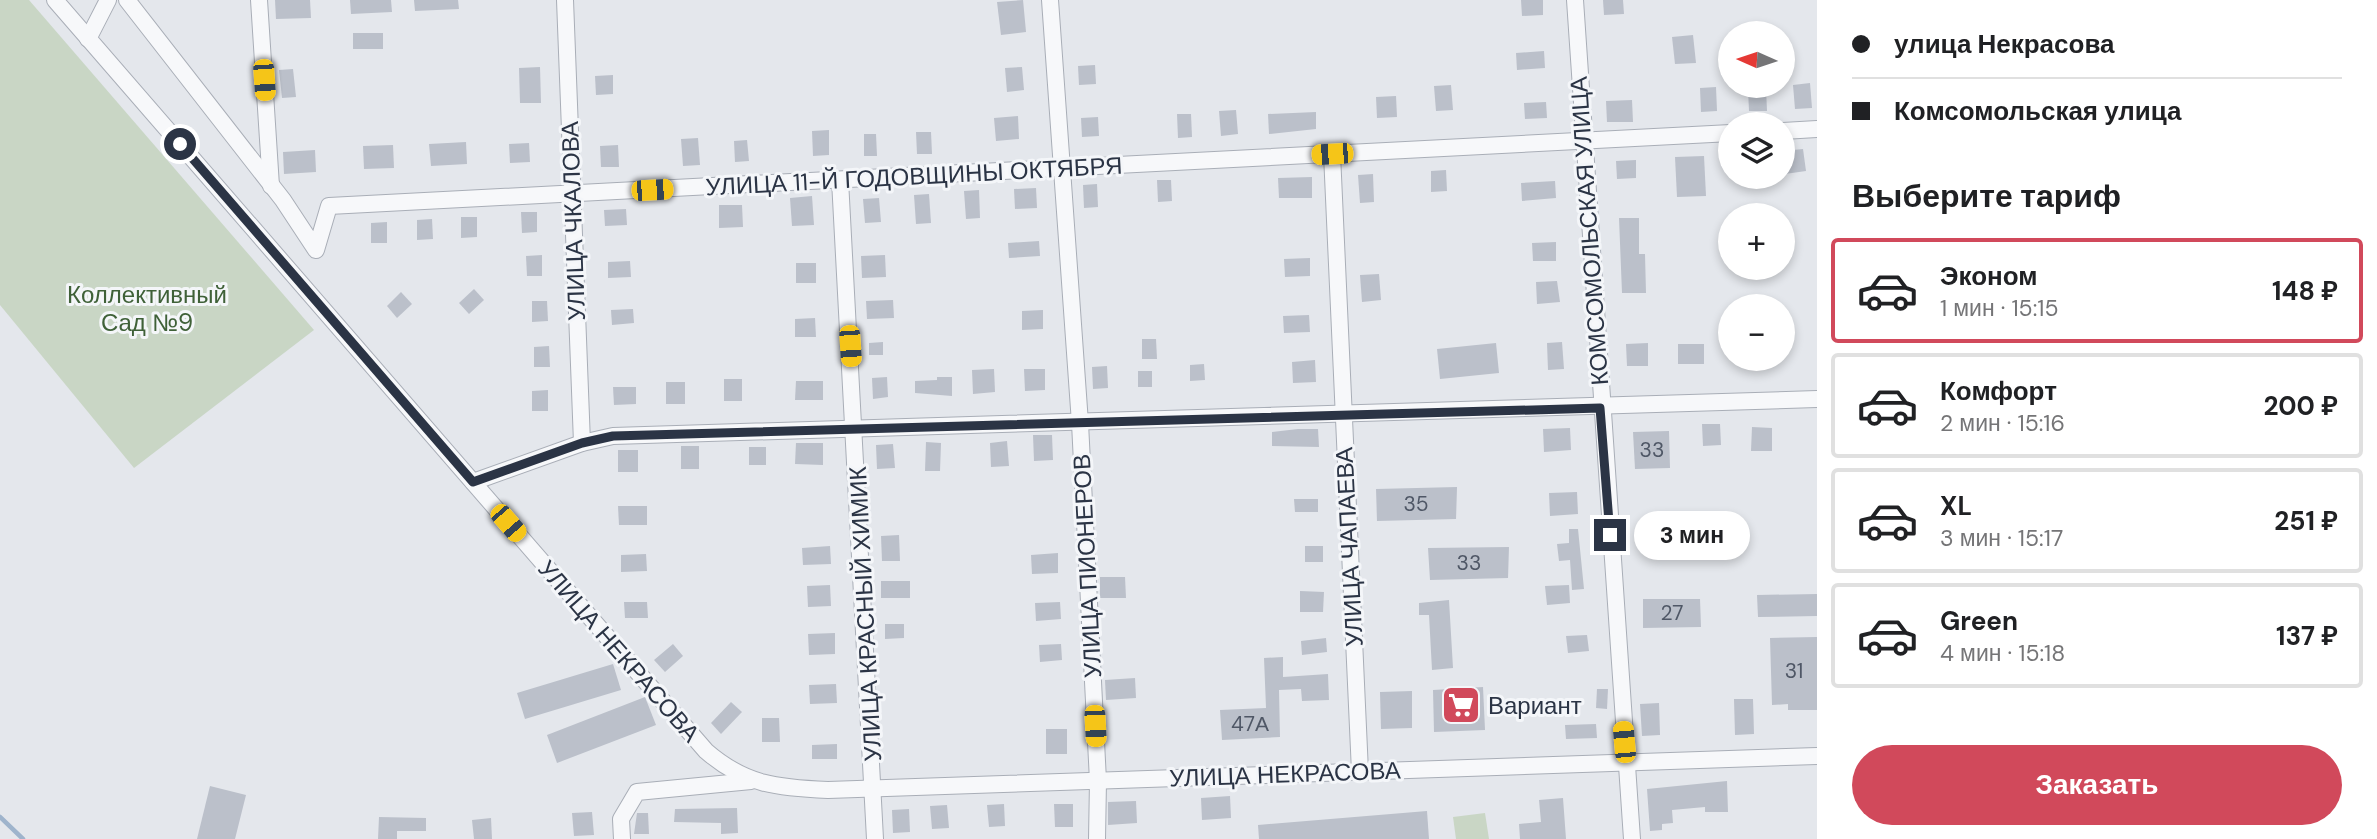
<!DOCTYPE html>
<html lang="ru">
<meta charset="utf-8">
<style>
body{margin:0;font-family:"DM Sans",sans-serif;background:#f2f2f2;color:#202124;height:100vh;display:flex;flex-direction:column;font-size:26px;white-space:nowrap}
*{box-sizing:border-box;margin:0}
p{font-size:23px;color:#757577}
.icon{flex:none;width:38px;height:38px;fill:none;stroke:currentColor;stroke-width:2;stroke-linecap:round;stroke-linejoin:round}
.map{position:relative;flex:1;overflow:hidden}
.details{display:flex;flex-direction:column;background:#fff;width:560px}
.details>*{flex:none}
.banner{display:grid;align-content:center;height:154px;padding:0 35px;background:#fff}
.needle{width:46px;rotate:273deg}
.tools{position:absolute;left:1718px;top:21px;display:grid;gap:14px}
.tools a{display:grid;place-items:center;width:77px;height:77px;border-radius:50%;background:#fff;box-shadow:0 4px 10px #0003;font-size:35px}
.end{position:absolute;width:32px;height:32px;margin:-16px;border:9px solid #2b3445;background:#fff;box-shadow:0 0 0 4px #fff}
.from{border-radius:50%}
.bubble{position:absolute;height:49px;border-radius:24px;background:#fff;box-shadow:0 4px 10px #0003;font-size:23px;font-weight:700;line-height:49px;text-align:center}
.car{position:absolute;width:21px;height:42px;margin:-21px -10px;border-radius:9px;box-shadow:0 0 5px 2px #0007;background:linear-gradient(#f5c518 24%,#345 0 40%,#f5c518 0 76%,#345 0 86%,#f5c518 0)}
.banner b{display:flex;align-items:center;gap:24px;height:66px;font-size:26px}
.banner b+b{border-top:2px solid #e0e0e0}
.banner i{width:18px;height:18px;background:#202124}
ul{padding:0;list-style:none}
li{display:flex;align-items:center;gap:21px;height:105px;margin:0 14px 10px;padding:0 21px;border:4px solid #e0e0e0;border-radius:7px}
li div{flex:1}
li b{display:block;font-size:26px}
li em{font-style:normal;font-weight:700}
li.selected{border-color:#d1495b}
li>.icon{width:63px;height:63px;stroke-width:1.5}
h2{padding:0 35px;font-size:32px;line-height:84px}
.primary-button{display:flex;gap:14px;margin-top:auto;padding:14px 35px}
.primary-button a{flex:1;height:80px;border-radius:42px;background:#d1495b;color:#fff;font-size:28px;font-weight:700;line-height:80px;text-align:center}
main{display:flex;flex:1;min-height:0}
.map>svg:first-child{display:block}
.green{fill:#c9d6c5}
.lines{fill:none;stroke-linecap:round;stroke-linejoin:round}
.stream{stroke:#9fb4cc;stroke-width:4.5}
.building{fill:#bbc0ca}
.minor-casing{stroke:#a9aeb7;stroke-width:18}
.minor{stroke:#f7f8fa;stroke-width:16}
.route{stroke:#2b3445;stroke-width:9}
.labels{text-anchor:middle;dominant-baseline:central;stroke-width:6;stroke-linejoin:round;paint-order:stroke}
.number-label{font-size:21px;fill:#4f5766}
.street-label{font-size:24px;fill:#2b3445;stroke:#f4f6f9}
.park-label{font-size:24px;fill:#3f6138;stroke:#f4f6f9}
.poi-label{font-size:24px;fill:#2b3445;stroke:#f4f6f9;text-anchor:start}
</style>
<main>
<div class="map">
<svg width="1817" height="839" viewBox="0 0 1817 839">
<rect width="100%" height="100%" fill="#e4e7ec"/>
<g class="green">
<polygon points="0,0 29,0 314,330 134,468 0,305"/>
<polygon points="1485,813 1489,839 1456,839 1453,817"/>
</g>
<g class="lines">
<polyline class="stream" points="0,817 23,839"/>
</g>
<g class="building">
<polygon points="275,0 310,0 311,18 276,19"/>
<polygon points="350,0 391,0 392,12 351,14"/>
<polygon points="414,0 458,0 459,9 415,11"/>
<polygon points="1023,0 1026,32 1001,35 997,2"/>
<polygon points="1521,0 1543,0 1543,15 1522,16"/>
<polygon points="1603,0 1623,0 1624,14 1604,15"/>
<rect x="353" y="33" width="30" height="16"/>
<polygon points="1693,35 1696,63 1675,64 1672,37"/>
<polygon points="1544,51 1545,68 1517,70 1516,53"/>
<polygon points="1095,65 1096,84 1079,85 1078,66"/>
<polygon points="540,67 541,103 520,103 519,68"/>
<polygon points="1022,67 1024,90 1007,92 1005,68"/>
<polygon points="293,69 296,97 282,98 279,70"/>
<polygon points="613,75 613,94 596,95 595,76"/>
<polygon points="1810,83 1812,108 1795,109 1793,85"/>
<polygon points="1451,85 1453,110 1436,111 1434,86"/>
<polygon points="1716,87 1717,111 1701,112 1700,88"/>
<polygon points="1766,88 1767,111 1749,111 1748,89"/>
<polygon points="1396,96 1397,117 1377,118 1376,97"/>
<polygon points="1632,100 1633,122 1607,122 1606,101"/>
<polygon points="1546,102 1547,118 1525,119 1524,103"/>
<polygon points="1236,110 1238,134 1221,136 1219,111"/>
<polygon points="1316,112 1316,129 1269,134 1268,114"/>
<polygon points="1177,114 1191,114 1192,137 1178,138"/>
<polygon points="1018,116 1019,139 996,141 994,118"/>
<polygon points="1098,117 1099,136 1082,137 1081,118"/>
<polygon points="829,130 829,155 813,156 812,131"/>
<polygon points="916,132 931,132 932,154 917,154"/>
<polygon points="864,134 876,134 877,156 864,156"/>
<polygon points="698,138 700,165 683,166 681,139"/>
<polygon points="747,140 749,161 735,162 734,141"/>
<polygon points="466,142 467,164 431,166 429,144"/>
<polygon points="529,143 530,162 510,163 509,144"/>
<polygon points="393,145 394,168 364,169 363,146"/>
<polygon points="618,145 619,167 601,167 600,146"/>
<polygon points="1803,149 1806,171 1785,174 1783,151"/>
<polygon points="315,150 316,172 284,174 283,152"/>
<polygon points="1704,156 1706,196 1677,197 1675,157"/>
<polygon points="1636,160 1636,178 1617,179 1616,161"/>
<polygon points="1446,170 1447,191 1431,192 1431,171"/>
<polygon points="1373,174 1374,202 1360,203 1358,175"/>
<polygon points="1312,177 1312,198 1279,198 1278,178"/>
<polygon points="1157,180 1171,180 1172,201 1158,202"/>
<polygon points="1555,181 1556,198 1522,201 1521,183"/>
<polygon points="1097,184 1098,207 1084,208 1083,185"/>
<polygon points="1036,188 1037,208 1015,209 1014,189"/>
<polygon points="979,190 980,218 966,219 964,191"/>
<polygon points="929,194 931,223 916,224 914,195"/>
<polygon points="812,196 814,225 792,226 790,198"/>
<polygon points="879,198 881,222 865,223 863,199"/>
<polygon points="719,205 742,205 743,227 719,228"/>
<polygon points="626,209 627,225 605,226 604,210"/>
<polygon points="521,212 537,212 537,232 522,233"/>
<polygon points="461,217 477,217 477,237 461,238"/>
<polygon points="1619,218 1639,218 1639,254 1645,254 1646,293 1622,293"/>
<polygon points="432,219 433,239 417,240 417,220"/>
<polygon points="387,222 387,243 371,243 371,223"/>
<polygon points="1039,241 1040,256 1009,258 1008,243"/>
<polygon points="1556,242 1556,261 1533,261 1532,243"/>
<polygon points="542,255 542,276 527,276 526,256"/>
<polygon points="885,255 886,277 862,278 861,256"/>
<polygon points="1310,258 1310,276 1285,277 1284,259"/>
<polygon points="630,261 631,277 608,278 608,262"/>
<rect x="796" y="263" width="20" height="20"/>
<polygon points="1379,274 1381,300 1362,302 1360,275"/>
<polygon points="1557,281 1560,302 1537,304 1536,282"/>
<polygon points="474,289 484,300 469,314 459,303"/>
<polygon points="401,292 412,304 397,318 387,306"/>
<polygon points="893,300 894,318 867,319 866,301"/>
<polygon points="532,301 547,301 548,321 532,322"/>
<polygon points="633,309 634,323 612,325 611,310"/>
<polygon points="1043,310 1043,329 1022,330 1022,311"/>
<polygon points="1309,315 1310,332 1284,333 1283,316"/>
<polygon points="815,318 816,337 795,337 795,319"/>
<polygon points="1142,339 1156,339 1157,359 1142,359"/>
<polygon points="883,342 883,355 869,355 869,343"/>
<polygon points="1562,342 1564,369 1548,370 1547,343"/>
<polygon points="1496,343 1499,373 1440,379 1437,349"/>
<polygon points="1648,343 1648,366 1627,366 1626,344"/>
<rect x="1678" y="344" width="26" height="20"/>
<polygon points="549,346 550,367 534,367 534,347"/>
<polygon points="1315,360 1316,382 1293,383 1292,362"/>
<polygon points="1204,364 1205,380 1190,381 1190,365"/>
<polygon points="1107,366 1108,388 1093,389 1092,367"/>
<polygon points="994,369 995,392 973,394 972,370"/>
<polygon points="1024,369 1045,369 1045,390 1025,391"/>
<rect x="1138" y="371" width="14" height="16"/>
<polygon points="887,377 888,397 873,399 872,378"/>
<polygon points="937,377 952,377 952,396 915,393 915,381 937,380"/>
<rect x="724" y="379" width="18" height="22"/>
<polygon points="796,381 823,381 823,400 795,400"/>
<rect x="666" y="382" width="19" height="22"/>
<polygon points="613,387 636,387 636,404 614,405"/>
<polygon points="548,390 548,411 532,411 532,391"/>
<polygon points="1702,424 1720,424 1721,445 1703,446"/>
<polygon points="1752,427 1772,428 1772,451 1751,451"/>
<polygon points="1570,428 1571,450 1544,452 1543,429"/>
<polygon points="1298,429 1318,429 1319,447 1272,446 1272,432"/>
<polygon points="1669,431 1670,468 1635,469 1633,432"/>
<polygon points="1033,435 1052,435 1053,460 1034,461"/>
<polygon points="1007,441 1009,466 991,467 990,443"/>
<polygon points="926,442 941,443 940,471 925,471"/>
<polygon points="796,443 823,443 823,465 795,464"/>
<polygon points="893,444 895,468 877,469 876,445"/>
<rect x="681" y="446" width="18" height="23"/>
<rect x="749" y="447" width="17" height="18"/>
<rect x="618" y="450" width="20" height="22"/>
<polygon points="1457,487 1456,519 1377,521 1376,489"/>
<polygon points="1577,492 1578,514 1550,516 1549,493"/>
<polygon points="1294,499 1318,499 1318,512 1295,512"/>
<polygon points="618,506 647,506 647,525 619,525"/>
<polygon points="1701,517 1702,547 1641,549 1640,519"/>
<polygon points="1569,529 1578,529 1584,589 1572,590 1570,560 1559,561 1557,544 1569,543"/>
<polygon points="899,535 900,561 882,561 881,536"/>
<polygon points="830,546 831,564 803,565 802,548"/>
<rect x="1305" y="546" width="18" height="16"/>
<polygon points="1509,547 1508,578 1430,580 1428,548"/>
<polygon points="1058,553 1058,573 1032,574 1031,555"/>
<polygon points="646,554 647,571 621,572 621,555"/>
<polygon points="1100,577 1125,577 1126,598 1100,598"/>
<rect x="881" y="581" width="29" height="17"/>
<polygon points="830,585 831,606 808,607 807,586"/>
<polygon points="1569,585 1570,603 1547,605 1545,586"/>
<polygon points="1300,591 1324,592 1323,612 1300,612"/>
<polygon points="1817,594 1817,616 1758,617 1757,595"/>
<polygon points="1643,599 1700,599 1701,627 1643,628"/>
<polygon points="1449,600 1453,668 1432,670 1429,615 1419,615 1419,603"/>
<polygon points="624,602 647,602 648,618 625,618"/>
<polygon points="1060,602 1061,619 1036,621 1035,603"/>
<polygon points="885,624 904,624 904,638 885,639"/>
<polygon points="835,633 835,654 809,655 808,634"/>
<polygon points="1587,635 1589,651 1568,653 1566,636"/>
<polygon points="1817,637 1817,710 1788,710 1788,704 1772,705 1770,638"/>
<polygon points="1326,638 1327,652 1302,655 1301,641"/>
<polygon points="673,644 683,656 665,672 654,660"/>
<polygon points="1061,644 1062,660 1040,662 1039,645"/>
<polygon points="1283,657 1283,677 1328,674 1329,700 1302,701 1301,689 1279,690 1280,737 1222,740 1220,710 1266,708 1264,658"/>
<polygon points="613,664 621,690 525,719 517,693"/>
<polygon points="1135,678 1136,698 1106,700 1105,680"/>
<polygon points="836,684 837,703 810,704 809,685"/>
<polygon points="1483,687 1485,730 1434,732 1433,690"/>
<polygon points="1597,689 1608,689 1607,709 1596,708"/>
<polygon points="1412,691 1412,728 1381,729 1380,692"/>
<polygon points="645,697 656,725 557,763 547,735"/>
<polygon points="1734,699 1753,699 1754,734 1735,735"/>
<polygon points="731,702 742,712 721,734 711,723"/>
<polygon points="1659,703 1660,735 1642,736 1640,704"/>
<polygon points="762,718 779,718 780,742 762,742"/>
<polygon points="1596,724 1597,738 1566,739 1565,725"/>
<rect x="1046" y="729" width="21" height="25"/>
<polygon points="837,744 837,759 812,759 812,745"/>
<polygon points="1727,781 1728,812 1705,812 1705,807 1672,810 1673,823 1662,824 1662,830 1650,831 1647,789"/>
<polygon points="210,786 246,795 235,839 197,839"/>
<polygon points="1230,796 1231,818 1202,820 1201,798"/>
<polygon points="1563,798 1566,839 1520,839 1519,824 1541,822 1539,800"/>
<polygon points="1136,801 1137,823 1108,825 1108,802"/>
<polygon points="1004,804 1005,826 989,827 987,805"/>
<polygon points="1054,804 1073,804 1073,827 1055,827"/>
<polygon points="947,805 949,828 932,829 930,806"/>
<polygon points="737,808 738,833 721,834 721,823 674,822 675,809"/>
<polygon points="909,809 910,832 893,833 892,810"/>
<polygon points="1427,811 1429,839 1259,839 1258,825"/>
<polygon points="592,812 594,835 574,836 572,813"/>
<polygon points="637,813 648,813 649,834 634,834"/>
<polygon points="379,817 426,818 426,831 397,831 397,839 378,839"/>
<polygon points="491,818 492,839 474,839 472,820"/>
</g>
<g class="lines">
<defs>
<g id="minor">
<path d="M55,0l651,751c39,34 72,37 122,39l989,-34"/>
<polyline points="127,0 283,200 316,250 329,206 1731,133"/>
<polyline points="259,0 271,186"/>
<polyline points="565,0 582,443"/>
<polyline points="1050,0 1080,423 1098,781 1097,839"/>
<polyline points="1575,0 1632,839"/>
<polyline points="88,39 108,0"/>
<polyline points="1783,131 1817,129"/>
<polyline points="1332,154 1360,772"/>
<polyline points="840,180 875,839"/>
<polyline points="473,482 582,443 613,436 1817,399"/>
<polyline points="622,839 621,819 637,792 751,781"/>
</g>
</defs>
<use href="#minor" class="minor-casing"/>
<use href="#minor" class="minor"/>
</g>
<g class="lines">
<polyline class="route" points="180,144 473,482 582,443 613,436 1600,408 1610,535"/>
</g>
<defs>
<symbol id="supermarket-square" viewBox="-11 -11 22 22"><rect x="-9" y="-9" width="18" height="18" rx="4" fill="#d1495b" stroke="#f4f6f9"/><path d="M-6-5.5h2.5l.6 2H6L4.5 2H-2.5L-4.4-4H-6ZM-1.5 3.2a1.3 1.3 0 1 0 .1 0ZM3 3.2a1.3 1.3 0 1 0 .1 0Z" fill="#fff"/></symbol>
</defs>
<g fill-rule="evenodd">
<use href="#supermarket-square" x="1439" y="683" width="44" height="44"/>
</g>
<g class="labels">
<g class="number-label">
<text x="1652" y="450">33</text>
<text x="1416" y="504">35</text>
<text x="1469" y="563">33</text>
<text x="1672" y="613">27</text>
<text x="1794" y="671">31</text>
<text x="1250" y="724">47А</text>
</g>
<g class="street-label">
<text transform="translate(914 176) rotate(-3)">УЛИЦА 11-Й ГОДОВЩИНЫ ОКТЯБРЯ</text>
<text transform="translate(573 221) rotate(-92)">УЛИЦА ЧКАЛОВА</text>
<text transform="translate(1589 231) rotate(-94)">КОМСОМОЛЬСКАЯ УЛИЦА</text>
<text transform="translate(1349 547) rotate(-93)">УЛИЦА ЧАПАЕВА</text>
<text transform="translate(1087 566) rotate(-93)">УЛИЦА ПИОНЕРОВ</text>
<text transform="translate(865 614) rotate(-93)">УЛИЦА КРАСНЫЙ ХИМИК</text>
<text transform="translate(619 651) rotate(49)">УЛИЦА НЕКРАСОВА</text>
<text transform="translate(1285 774) rotate(-2)">УЛИЦА НЕКРАСОВА</text>
</g>
<g class="park-label">
<text x="147" y="294">Коллективный<tspan x="147" dy="28">Сад №9</tspan></text>
</g>
<g class="poi-label">
<text x="1488" y="705">Вариант</text>
</g>
</g>
</svg>
<div class="tools">
<a><svg class="needle" viewBox="-14 -14 28 28"><path d="M0-13l5 13h-10z" fill="#e53935"/><path d="M0 13l5-13h-10z" fill="#757577"/></svg></a>
<a><svg class="icon" aria-label="layers" viewBox="0 0 24 24"><path d="M12 4l9 5-9 5-9-5zM3 14l9 5 9-5"/></svg></a>
<a>+</a>
<a>−</a>
</div>
<i class="end from" style="left:180px;top:144px"></i>
<i class="end" style="left:1610px;top:535px"></i>
<div class="bubble" style="left:1634px;top:511px;width:116px">3 мин</div>
<i class="car" style="left:264px;top:80px;rotate:176deg"></i>
<i class="car" style="left:1332px;top:154px;rotate:267deg"></i>
<i class="car" style="left:652px;top:190px;rotate:87deg"></i>
<i class="car" style="left:850px;top:346px;rotate:176deg"></i>
<i class="car" style="left:508px;top:523px;rotate:139deg"></i>
<i class="car" style="left:1095px;top:726px;rotate:177deg"></i>
<i class="car" style="left:1624px;top:742px;rotate:355deg"></i>
</div>
<section class="details">
<div class="banner">
<b><i class="from"></i>улица Некрасова</b>
<b><i></i>Комсомольская улица</b>
</div>
<h2>Выберите тариф</h2>
<ul>
<li class="selected"><svg class="icon" aria-label="car" viewBox="0 0 24 24"><path d="M5 17H2v-5l4-1 3-4h7l3 4 3 1v5h-3M9 17h6M6 11h13"/><circle cx="7" cy="17" r="2"/><circle cx="17" cy="17" r="2"/></svg><div><b>Эконом</b><p>1 мин · 15:15</p></div><em>148 ₽</em></li>
<li><svg class="icon" aria-label="car" viewBox="0 0 24 24"><path d="M5 17H2v-5l4-1 3-4h7l3 4 3 1v5h-3M9 17h6M6 11h13"/><circle cx="7" cy="17" r="2"/><circle cx="17" cy="17" r="2"/></svg><div><b>Комфорт</b><p>2 мин · 15:16</p></div><em>200 ₽</em></li>
<li><svg class="icon" aria-label="car" viewBox="0 0 24 24"><path d="M5 17H2v-5l4-1 3-4h7l3 4 3 1v5h-3M9 17h6M6 11h13"/><circle cx="7" cy="17" r="2"/><circle cx="17" cy="17" r="2"/></svg><div><b>XL</b><p>3 мин · 15:17</p></div><em>251 ₽</em></li>
<li><svg class="icon" aria-label="car" viewBox="0 0 24 24"><path d="M5 17H2v-5l4-1 3-4h7l3 4 3 1v5h-3M9 17h6M6 11h13"/><circle cx="7" cy="17" r="2"/><circle cx="17" cy="17" r="2"/></svg><div><b>Green</b><p>4 мин · 15:18</p></div><em>137 ₽</em></li>
</ul>
<div class="primary-button"><a>Заказать</a></div>
</section>
</main>
